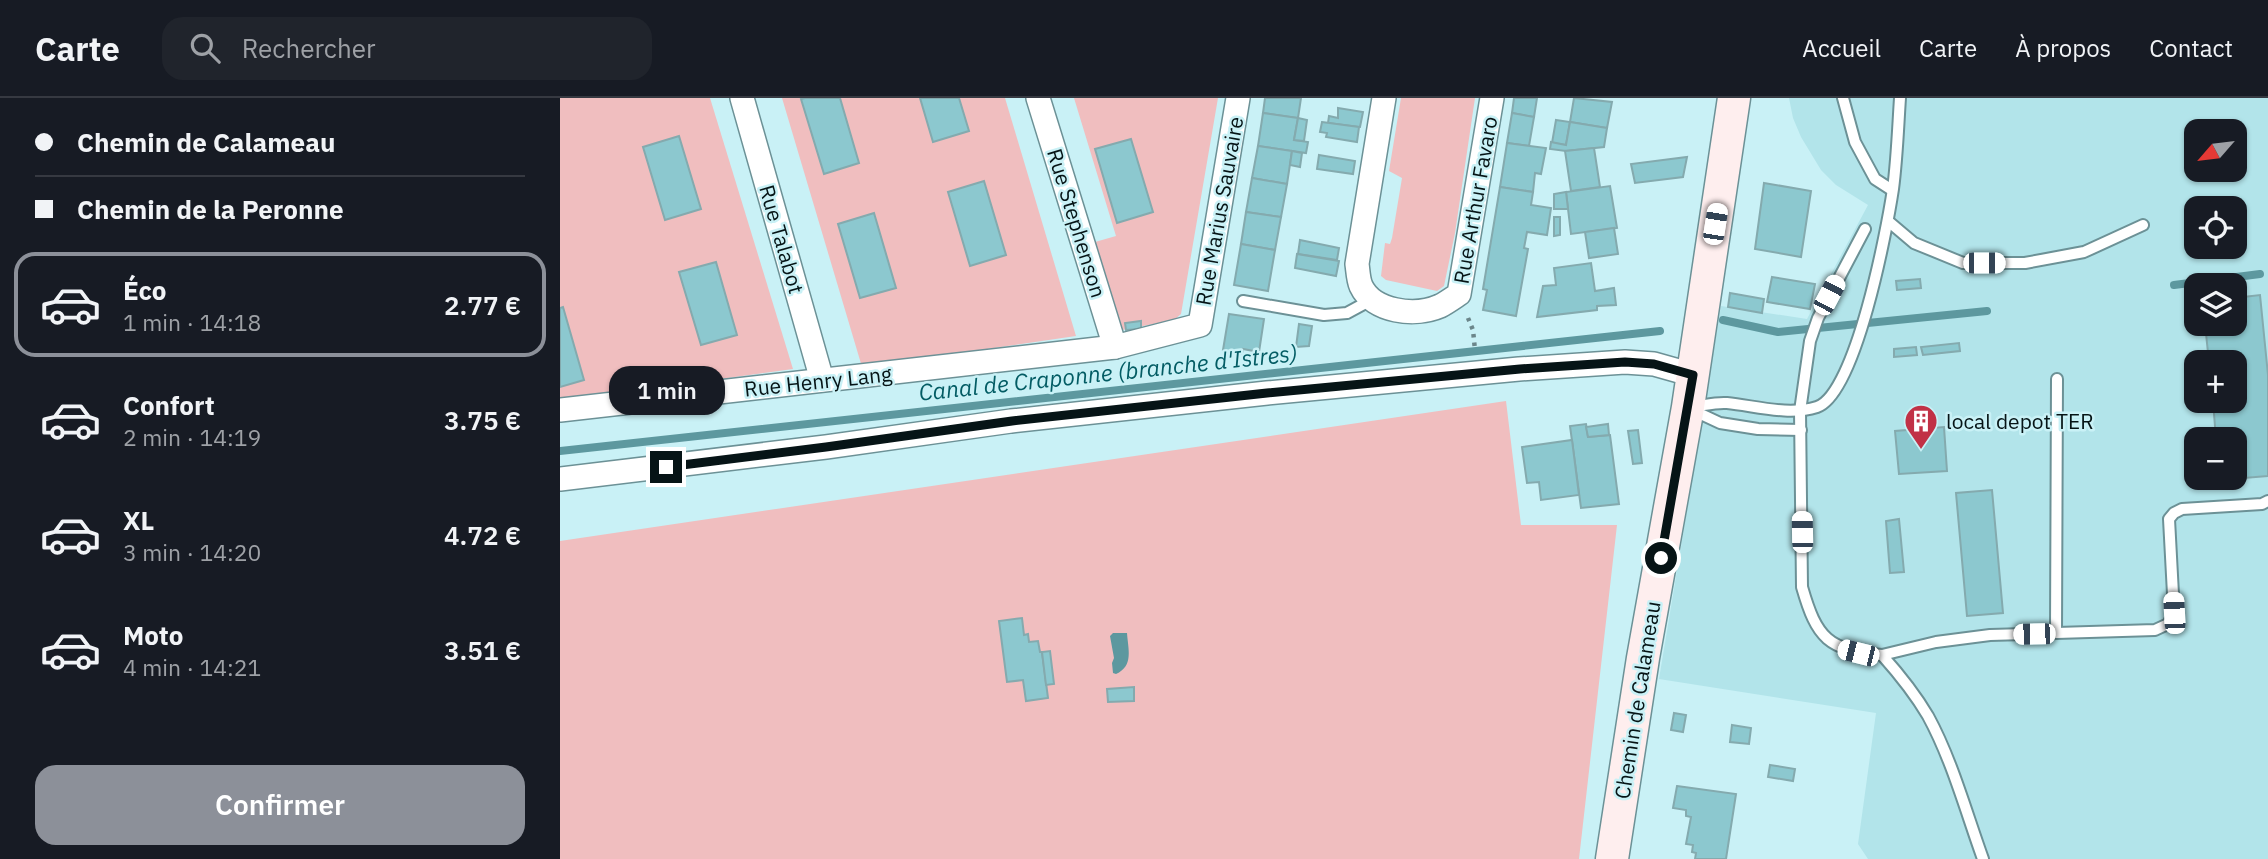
<!DOCTYPE html>
<html lang="fr">
<meta charset="utf-8">
<style>
body{margin:0;font-family:"IBM Plex Sans",sans-serif;background:#20242c;color:#f1f3f6;height:100vh;display:flex;flex-direction:column;font-size:26px;white-space:nowrap}
*{box-sizing:border-box;margin:0}
p{font-size:23px;color:#9ea1a6}
.icon{flex:none;width:38px;height:38px;fill:none;stroke:currentColor;stroke-width:2;stroke-linecap:round;stroke-linejoin:round}
.map{position:relative;flex:1;overflow:hidden}
.sheet{display:flex;flex-direction:column;background:#171b24;width:560px}
.sheet>*{flex:none}
.top-card{display:grid;align-content:center;height:154px;padding:0 35px;background:#171b24}
.needle{width:46px;rotate:242deg}
.tools{position:absolute;left:1624px;top:21px;display:grid;gap:14px}
.tools a{display:grid;place-items:center;width:63px;height:63px;border-radius:14px;background:#171b24;box-shadow:0 2px 5px #0004;font-size:35px}
.end{position:absolute;width:32px;height:32px;margin:-16px;border:9px solid #061416;background:#fff;box-shadow:0 0 0 4px #fff}
.from{border-radius:50%}
.bubble{position:absolute;height:49px;border-radius:21px;background:#171b24;box-shadow:0 2px 5px #0004;font-size:23px;font-weight:600;line-height:49px;text-align:center}
.car{position:absolute;width:21px;height:42px;margin:-21px -10px;border-radius:9px;box-shadow:0 0 5px 2px #0007;background:linear-gradient(#fff 24%,#345 0 40%,#fff 0 76%,#345 0 86%,#fff 0)}
.top-card b{display:flex;align-items:center;gap:24px;height:66px;font-size:26px}
.top-card b+b{border-top:2px solid #363941}
.top-card i{width:18px;height:18px;background:#f1f3f6}
ul{padding:0;list-style:none}
li{display:flex;align-items:center;gap:21px;height:105px;margin:0 14px 10px;padding:0 21px;border:4px solid transparent;border-radius:21px}
li div{flex:1}
li b{display:block;font-size:26px}
li em{font-style:normal;font-weight:600}
li.current{border-color:#8c9099}
li>.icon{width:63px;height:63px;stroke-width:1.5}
.button{display:flex;gap:14px;margin-top:auto;padding:14px 35px}
.button a{flex:1;height:80px;border-radius:21px;background:#8c9099;color:#fff;font-size:28px;font-weight:600;line-height:80px;text-align:center}
header{display:flex;align-items:center;gap:42px;box-sizing:border-box;height:98px;padding:0 35px;background:#171b24;border-bottom:2px solid #363941}
header strong{font-size:33px}
nav{display:flex;gap:38px;margin-inline-start:auto;font-size:24px}
.search{width:490px;height:63px;background:#20242c;display:flex;align-items:center;gap:18px;box-sizing:border-box;padding:0 24px;border-radius:21px;color:#9ea1a6;font-size:26px}
main{display:flex;flex:1;min-height:0}
.map>svg:first-child{display:block}
.built{fill:#b2e4ea;fill-rule:evenodd}
.green{fill:#f0bebf}
.water{fill:#5d989f}
.lines{fill:none;stroke-linecap:round;stroke-linejoin:round}
.stream{stroke:#5d989f;stroke-width:8}
.building{fill:#8cc8cf;stroke:#84aaae;stroke-width:2}
.lane-casing{stroke:#6c9196;stroke-width:14}
.street-casing{stroke:#6c9196;stroke-width:26}
.secondary-casing{stroke:#6c9196;stroke-width:35}
.path{stroke:#6b868a;stroke-width:4.5;stroke-dasharray:3.5 5;stroke-linecap:butt}
.lane{stroke:#fff;stroke-width:10}
.street{stroke:#fff;stroke-width:23}
.secondary{stroke:#feeeee;stroke-width:32}
.route{stroke:#061416;stroke-width:9}
.labels{text-anchor:middle;dominant-baseline:central;stroke-width:5;stroke-linejoin:round;paint-order:stroke}
.street-label{font-size:21px;fill:#061416;stroke:#c9f1f6}
.poi-label{font-size:21px;fill:#061416;stroke:#c9f1f6;text-anchor:start}
.water-label{font-size:23px;font-style:italic;fill:#035c64;stroke:#c9f1f6}
</style>
<header>
<strong>Carte</strong>
<div class="search"><svg class="icon" aria-label="search" viewBox="0 0 24 24"><circle cx="10" cy="10" r="6"/><path d="M15 15l6 6"/></svg>Rechercher</div>
<nav><a>Accueil</a><a>Carte</a><a>À propos</a><a>Contact</a></nav>
</header>
<main>
<section class="sheet">
<div class="top-card">
<b><i class="from"></i>Chemin de Calameau</b>
<b><i></i>Chemin de la Peronne</b>
</div>
<ul>
<li class="current"><svg class="icon" aria-label="car" viewBox="0 0 24 24"><path d="M5 17H2v-5l4-1 3-4h7l3 4 3 1v5h-3M9 17h6M6 11h13"/><circle cx="7" cy="17" r="2"/><circle cx="17" cy="17" r="2"/></svg><div><b>Éco</b><p>1 min · 14:18</p></div><em>2.77 €</em></li>
<li><svg class="icon" aria-label="car" viewBox="0 0 24 24"><path d="M5 17H2v-5l4-1 3-4h7l3 4 3 1v5h-3M9 17h6M6 11h13"/><circle cx="7" cy="17" r="2"/><circle cx="17" cy="17" r="2"/></svg><div><b>Confort</b><p>2 min · 14:19</p></div><em>3.75 €</em></li>
<li><svg class="icon" aria-label="car" viewBox="0 0 24 24"><path d="M5 17H2v-5l4-1 3-4h7l3 4 3 1v5h-3M9 17h6M6 11h13"/><circle cx="7" cy="17" r="2"/><circle cx="17" cy="17" r="2"/></svg><div><b>XL</b><p>3 min · 14:20</p></div><em>4.72 €</em></li>
<li><svg class="icon" aria-label="car" viewBox="0 0 24 24"><path d="M5 17H2v-5l4-1 3-4h7l3 4 3 1v5h-3M9 17h6M6 11h13"/><circle cx="7" cy="17" r="2"/><circle cx="17" cy="17" r="2"/></svg><div><b>Moto</b><p>4 min · 14:21</p></div><em>3.51 €</em></li>
</ul>
<div class="button"><a>Confirmer</a></div>
</section>
<div class="map">
<svg width="1708" height="761" viewBox="0 0 1708 761">
<rect width="100%" height="100%" fill="#c9f1f6"/>
<path class="built" d="M1229,0h479v761h-400l-10,-15 18,-131 -217,-34 62,-373 86,13 61,-114 -32,-20 -15,-15 -20,-33 -8,-19zM1636,33h39v39h-39zM1636,110h39v39h-39zM1636,187h39v39h-39zM1636,264h39v39h-39zM1636,341h39v39h-39z"/>
<g class="green">
<polygon points="0,0 150,0 233,271 0,303"/>
<polygon points="222,0 445,0 516,238 302,269"/>
<polygon points="514,0 658,0 621,216 614,222 562,232 535,144 556,138"/>
<polygon points="841,0 915,0 895,135 884,188 877,193 826,182 821,178 825,145 830,146 832,140 842,80 829,73"/>
<polygon points="946,303 961,427 1057,427 1019,761 0,761 0,443"/>
</g>
<path class="water" d="M553,535h14c1,16 7,33 -11,41l-3,-1 -1,-10 2,-5 -4,-22z"/>
<g class="lines">
<g class="stream">
<polyline points="1614,187 1700,176"/>
<polyline points="1163,222 1218,234 1427,213"/>
<polyline points="0,353 1100,233"/>
</g>
</g>
<g class="building">
<polygon points="245,0 280,0 299,65 264,76 241,1"/>
<polygon points="360,0 399,0 409,33 373,44"/>
<polygon points="705,0 741,0 738,20 703,15"/>
<polygon points="954,0 977,0 974,19 952,15"/>
<polygon points="1014,0 1052,4 1047,30 1010,24"/>
<polygon points="778,10 803,14 800,29 768,25 769,18 778,20"/>
<polygon points="703,15 738,20 734,42 748,44 746,55 698,48"/>
<polygon points="952,15 974,19 969,48 947,45"/>
<polygon points="738,20 747,22 744,43 734,42"/>
<polygon points="996,22 1010,24 1006,47 992,45"/>
<polygon points="762,24 799,29 797,44 766,39 767,35 760,34"/>
<polygon points="1010,24 1047,30 1044,49 1006,53 990,51 991,44 1006,47"/>
<polygon points="119,38 141,111 105,122 83,49"/>
<polygon points="571,41 593,114 557,125 535,51"/>
<polygon points="947,45 986,50 981,76 975,75 973,94 940,89"/>
<polygon points="698,48 732,53 727,86 692,80"/>
<polygon points="1034,50 1040,89 1011,93 1005,53"/>
<polygon points="732,53 742,55 740,69 730,67"/>
<polygon points="759,57 795,63 793,76 757,71"/>
<polygon points="1127,59 1123,79 1075,85 1071,66"/>
<polygon points="692,80 727,86 721,119 686,114"/>
<polygon points="424,83 446,157 410,168 388,94"/>
<polygon points="1204,85 1251,93 1241,159 1195,151"/>
<polygon points="1050,88 1057,130 1011,136 1006,94"/>
<polygon points="940,89 973,94 971,107 991,110 987,137 967,134 964,150 968,151 956,218 923,212 927,192 923,191"/>
<polygon points="1006,94 1008,111 994,111 994,96"/>
<polygon points="686,114 721,119 715,152 681,146"/>
<polygon points="314,115 336,190 300,200 278,126"/>
<polygon points="994,119 1000,119 1000,137 994,138"/>
<polygon points="1054,130 1058,156 1029,160 1025,134"/>
<polygon points="740,142 779,150 777,162 738,156"/>
<polygon points="681,146 715,152 708,193 674,187"/>
<polygon points="737,156 779,163 776,178 735,170"/>
<polygon points="156,164 177,237 141,247 119,174"/>
<polygon points="1031,165 1035,193 1054,190 1056,207 1037,208 1037,212 977,219 983,188 996,187 994,170"/>
<polygon points="1212,179 1255,186 1250,211 1207,204"/>
<polygon points="1360,181 1361,190 1337,192 1336,183"/>
<polygon points="1170,195 1204,201 1202,215 1168,209"/>
<polygon points="1700,197 1708,277 1708,378 1660,382 1660,380 1675,380 1675,341 1656,341 1653,303 1675,303 1675,264 1649,264 1645,226 1675,226 1675,200"/>
<polygon points="3,209 24,282 0,289 0,210"/>
<polygon points="669,216 704,221 699,254 683,251 682,256 663,252"/>
<polygon points="581,223 581,231 566,232 565,225"/>
<polygon points="739,226 752,228 749,248 736,249"/>
<polygon points="1399,245 1400,253 1363,257 1361,249"/>
<polygon points="1356,249 1357,257 1334,259 1334,251"/>
<polygon points="1026,326 1028,339 1050,337 1059,406 1021,410 1010,328"/>
<polygon points="1048,326 1049,337 1028,339 1026,329"/>
<polygon points="1384,329 1387,373 1339,376 1335,333"/>
<polygon points="1078,332 1082,365 1073,366 1068,333"/>
<polygon points="1012,342 1019,397 981,402 979,384 967,385 962,349"/>
<polygon points="1432,392 1443,515 1407,518 1396,395"/>
<polygon points="1339,421 1344,474 1330,475 1326,423"/>
<polygon points="462,520 464,537 468,536 469,544 478,543 480,554 482,554 488,600 466,603 463,582 447,584 439,523"/>
<polygon points="490,553 494,586 486,587 482,554"/>
<polygon points="574,589 574,603 548,604 547,591"/>
<polygon points="1114,615 1126,617 1123,634 1111,632"/>
<polygon points="1172,627 1191,630 1189,646 1170,644"/>
<polygon points="1210,667 1235,671 1233,683 1208,679"/>
<polygon points="1117,688 1176,696 1166,761 1135,761 1136,755 1132,754 1133,747 1126,746 1131,719 1126,718 1126,712 1113,710"/>
</g>
<g class="lines">
<defs>
<g id="lane">
<polyline points="1283,0 1295,44 1315,81 1332,92"/>
<polyline points="1328,123 1354,145 1403,165 1465,165 1524,154 1583,127"/>
<path d="M1305,131l-47,89 -8,23 -10,70 2,176c15,52 26,63 80,68 17,19 33,39 46,61 24,44 38,96 55,143"/>
<polyline points="683,203 764,217 787,215 811,202"/>
<path d="M1130,309c12,-1 25,-5 37,-4 29,3 62,13 90,4 39,-13 70,-178 76,-218 4,-30 5,-61 7,-91"/>
<polyline points="1130,311 1160,325 1198,331 1241,332"/>
<polyline points="1496,535 1497,281"/>
<polyline points="1322,557 1376,544 1430,537 1595,532 1608,526 1614,515 1609,421 1614,415 1622,411 1702,406 1708,403"/>
</g>
<g id="street">
<polyline points="182,0 262,282"/>
<polyline points="478,0 555,249"/>
<path d="M824,0l-27,166c1,6 1,15 4,22 12,26 54,31 79,20 6,-3 13,-8 19,-12l33,-196"/>
<polyline points="0,312 555,249 640,227 678,0"/>
<polyline points="0,381 266,349 451,323 707,295 959,271 1065,264 1094,266 1133,277"/>
</g>
<polyline id="secondary" points="1052,761 1083,560 1128,309 1174,0"/>
</defs>
<use href="#lane" class="lane-casing"/>
<use href="#street" class="street-casing"/>
<use href="#secondary" class="secondary-casing"/>
<polyline class="path" points="908,220 913,232 915,252"/>
<use href="#lane" class="lane"/>
<use href="#street" class="street"/>
<use href="#secondary" class="secondary"/>
</g>
<g class="lines">
<polyline class="route" points="106,369 266,349 452,323 707,295 960,271 1065,264 1094,266 1133,277 1101,460"/>
</g>
<defs>
<symbol id="building-pin" viewBox="-11 -11 22 30"><path d="M0 17L-7.5 6A9.5 9.5 0 1 1 7.5 6Z" fill="#c13146" stroke="#c9f1f6"/><path d="M-4-6H4V6H1V3H-1V6H-4ZM-2.5-4.3h1.7v1.8h-1.7ZM.8-4.3h1.7v1.8H.8ZM-2.5-1h1.7V.8h-1.7ZM.8-1h1.7V.8H.8Z" fill="#fff"/></symbol>
</defs>
<g fill-rule="evenodd">
<use href="#building-pin" x="1342" y="304" width="38" height="52"/>
</g>
<g class="labels">
<g class="street-label">
<text transform="translate(915 102) rotate(-80)">Rue Arthur Favaro</text>
<text transform="translate(659 113) rotate(-80)">Rue Marius Sauvaire</text>
<text transform="translate(517 125) rotate(73)">Rue Stephenson</text>
<text transform="translate(222 141) rotate(74)">Rue Talabot</text>
<text transform="translate(258 283) rotate(-6)">Rue Henry Lang</text>
<text transform="translate(1077 602) rotate(-81)">Chemin de Calameau</text>
</g>
<g class="poi-label">
<text x="1386" y="323">local depot TER</text>
</g>
<g class="water-label">
<text transform="translate(548 274) rotate(-6)">Canal de Craponne (branche d'Istres)</text>
</g>
</g>
</svg>
<div class="tools">
<a><svg class="needle" viewBox="-14 -14 28 28"><path d="M0-13l5 13h-10z" fill="#e53935"/><path d="M0 13l5-13h-10z" fill="#9ea1a6"/></svg></a>
<a><svg class="icon" aria-label="locate" viewBox="0 0 24 24"><circle cx="12" cy="12" r="6"/><path d="M12 2v4M12 18v4M2 12h4M18 12h4"/></svg></a>
<a><svg class="icon" aria-label="layers" viewBox="0 0 24 24"><path d="M12 4l9 5-9 5-9-5zM3 14l9 5 9-5"/></svg></a>
<a>+</a>
<a>−</a>
</div>
<i class="end from" style="left:1101px;top:460px"></i>
<i class="end" style="left:106px;top:369px"></i>
<div class="bubble" style="left:49px;top:268px;width:116px">1 min</div>
<i class="car" style="left:1155px;top:126px;rotate:9deg"></i>
<i class="car" style="left:1424px;top:165px;rotate:90deg"></i>
<i class="car" style="left:1269px;top:197px;rotate:28deg"></i>
<i class="car" style="left:1242px;top:434px;rotate:359deg"></i>
<i class="car" style="left:1614px;top:515px;rotate:357deg"></i>
<i class="car" style="left:1474px;top:536px;rotate:269deg"></i>
<i class="car" style="left:1298px;top:555px;rotate:284deg"></i>
</div>
</main>
